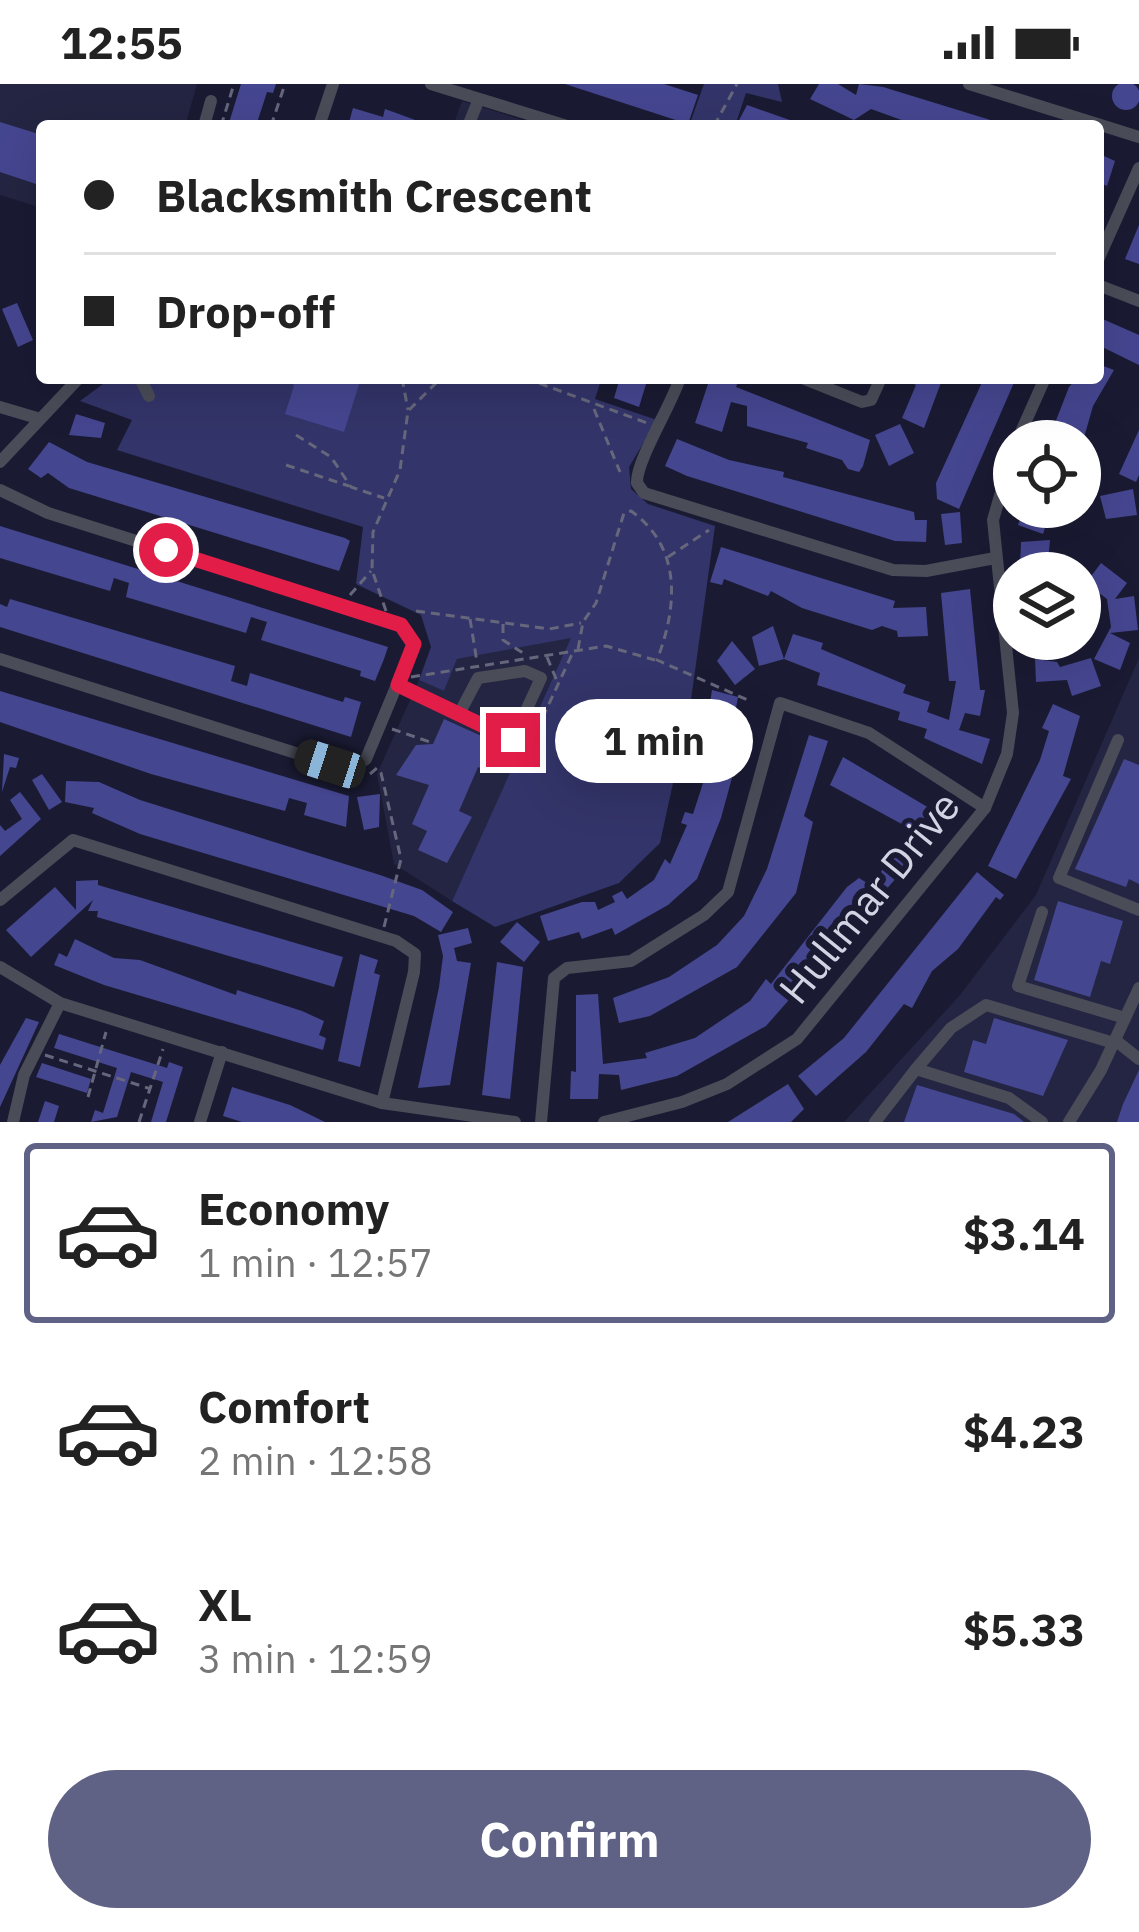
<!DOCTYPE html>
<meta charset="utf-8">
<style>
body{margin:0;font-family:"IBM Plex Sans",sans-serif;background:#f6f6f6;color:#222;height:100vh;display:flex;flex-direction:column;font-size:45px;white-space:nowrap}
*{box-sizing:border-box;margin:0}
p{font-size:39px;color:#767676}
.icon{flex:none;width:66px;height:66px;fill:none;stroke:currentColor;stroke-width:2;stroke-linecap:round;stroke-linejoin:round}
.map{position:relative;height:1038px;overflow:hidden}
.details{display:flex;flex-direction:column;background:#fff;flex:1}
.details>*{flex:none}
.banner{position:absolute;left:36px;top:36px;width:1068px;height:264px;border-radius:12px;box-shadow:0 12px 48px #0002;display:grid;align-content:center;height:264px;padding:0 48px;background:#fff}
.controls{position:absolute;left:993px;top:336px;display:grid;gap:24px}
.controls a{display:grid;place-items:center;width:108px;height:108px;border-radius:50%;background:#fff;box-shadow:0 12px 48px #0002;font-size:60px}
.end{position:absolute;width:54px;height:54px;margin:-27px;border:15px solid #e11d48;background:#fff;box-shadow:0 0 0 6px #fff}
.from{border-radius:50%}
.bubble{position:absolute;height:84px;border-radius:42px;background:#fff;box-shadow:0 12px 48px #0002;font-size:39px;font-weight:700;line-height:84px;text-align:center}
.car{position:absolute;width:36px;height:72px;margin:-36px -18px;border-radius:15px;box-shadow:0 0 9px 3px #0007;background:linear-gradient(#222 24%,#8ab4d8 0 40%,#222 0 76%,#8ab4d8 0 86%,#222 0)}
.banner b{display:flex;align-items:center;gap:42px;height:114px;font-size:45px}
.banner b+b{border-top:3px solid #e0e0e0}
.banner i{width:30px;height:30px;background:#222}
ul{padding:21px 0 0;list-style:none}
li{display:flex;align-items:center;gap:36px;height:180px;margin:0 24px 18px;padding:0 24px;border:6px solid transparent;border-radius:12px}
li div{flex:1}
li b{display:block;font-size:45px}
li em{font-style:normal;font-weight:700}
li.current{border-color:#5f6284}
li>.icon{width:108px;height:108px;stroke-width:1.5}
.cta{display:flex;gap:24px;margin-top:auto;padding:24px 48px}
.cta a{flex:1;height:138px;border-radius:72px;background:#5f6284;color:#fff;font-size:48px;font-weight:700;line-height:138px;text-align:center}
.status{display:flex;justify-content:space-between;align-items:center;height:84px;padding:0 60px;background:#fff;direction:ltr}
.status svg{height:33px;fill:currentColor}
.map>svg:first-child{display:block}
.built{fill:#232542}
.green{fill:#333469}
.building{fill:#454690}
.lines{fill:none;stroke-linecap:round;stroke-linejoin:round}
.path{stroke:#66677c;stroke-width:3;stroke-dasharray:9 6;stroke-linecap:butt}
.minor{stroke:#4a4c58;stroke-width:12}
.route{stroke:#e11d48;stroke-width:15}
.labels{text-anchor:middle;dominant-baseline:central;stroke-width:12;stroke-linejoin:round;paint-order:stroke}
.street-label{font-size:42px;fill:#d2d4e4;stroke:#1a1b33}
</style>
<div class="status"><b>12:55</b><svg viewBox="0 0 49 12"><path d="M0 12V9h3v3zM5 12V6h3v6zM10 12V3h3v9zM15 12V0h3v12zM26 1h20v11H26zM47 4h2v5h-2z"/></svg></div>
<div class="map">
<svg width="1139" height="1038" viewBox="0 0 1139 1038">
<rect width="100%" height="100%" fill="#1a1b33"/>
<g class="built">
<polygon points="0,0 197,0 185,42 42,42 42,124 0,111"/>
<polygon points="462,17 542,42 453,42"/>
<polygon points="572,553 452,817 394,780 377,690 419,596 444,607 457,575"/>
<polygon points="1139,574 1139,1038 844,1038 960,911 1036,811"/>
</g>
<g class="green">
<polygon points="704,0 778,0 782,18 746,9 735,42 689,42"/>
<polygon points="111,294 583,294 600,299 595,315 657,336 629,383 631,405 648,420 715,442 691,616 660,759 619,799 495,843 452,817 571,554 457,575 444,607 419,596 431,563 421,531 356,500 363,443 117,366 132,336 80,317"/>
</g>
<g class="building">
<circle cx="1126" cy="12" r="14"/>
<polygon points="241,0 276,0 273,9 267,8 256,42 228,42"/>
<polygon points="565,0 664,0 698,11 688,40"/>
<polygon points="819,0 838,0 856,11 859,0 883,3 1010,42 906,42 907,38 871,25 854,36 810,15"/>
<polygon points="747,21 801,40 801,42 736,42"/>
<polygon points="353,24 383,33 385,25 432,42 348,42"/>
<polygon points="0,38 42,51 42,102 0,88"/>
<polygon points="1104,72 1115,77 1107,102 1098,98"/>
<polygon points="1139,141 1139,180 1125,175"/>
<polygon points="17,219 33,256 18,263 2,225"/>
<polygon points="1098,233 1139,251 1139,281 1098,261"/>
<polygon points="1098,280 1114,286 1093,322 1083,357 1048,357 1069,303 1077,294 1098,294"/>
<polygon points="290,294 361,294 344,348 285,330 294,302"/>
<polygon points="620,294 647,297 639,323 614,314"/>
<polygon points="710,294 739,294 736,303 870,356 863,382 859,388 848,385 842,376 806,364 808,359 747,342 747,322 731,318 722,348 695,339"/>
<polygon points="901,294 942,296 924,344 902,334 916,301"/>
<polygon points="984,294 1016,294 959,425 937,415 936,399"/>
<polygon points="76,330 105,339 101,354 69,351"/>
<polygon points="900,340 914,369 889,382 875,351"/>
<polygon points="1139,346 1139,391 1136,398 1119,390"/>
<polygon points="677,355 729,376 784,388 783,393 914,428 915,436 927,436 926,458 895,457 687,392 665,382"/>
<polygon points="49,358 87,378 345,454 350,457 339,487 69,404 48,389 41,394 28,385"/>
<polygon points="1133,405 1137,431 1106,435 1100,412"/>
<polygon points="1008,423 1052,423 1043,450 1018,441 1022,430"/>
<polygon points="960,428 962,459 945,461 941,430"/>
<polygon points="0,442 388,563 384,575 375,597 360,592 361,587 261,556 267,538 251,533 246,549 126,513 129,499 114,494 110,507 0,474"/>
<polygon points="1050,456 1047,489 1020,483 1021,458"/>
<polygon points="721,463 895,517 893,524 926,523 928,552 898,553 897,547 882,542 872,546 802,524 771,507 768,512 724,495 722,501 710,498"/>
<polygon points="1101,479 1127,499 1115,515 1134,512 1138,546 1110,549 1130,559 1120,586 1094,575 1111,543 1107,515 1086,499"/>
<polygon points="970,505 980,606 985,606 980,632 965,629 959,646 990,655 982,680 924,654 927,645 898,636 900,628 817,601 820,589 784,575 793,550 823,559 821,565 906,601 903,609 930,618 927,628 949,636 956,597 949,597 941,509"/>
<polygon points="10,515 235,582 231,597 247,602 250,589 343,618 345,613 361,618 351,653 0,543 0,520 7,523"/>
<polygon points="773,542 784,575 759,582 752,553"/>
<polygon points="732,557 755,585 735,601 717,577"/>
<polygon points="1091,574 1101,602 1072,612 1067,596 1036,598 1035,575 1057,578 1060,583"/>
<polygon points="712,606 738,613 732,646 744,650 721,734 697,795 668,821 615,851 612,844 582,855 579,848 548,857 540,832 582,818 595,818 598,826 615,818 612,812 622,807 627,815 654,796 665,775 670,780 687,741 681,739 685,728 693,730 704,696 700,680 717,636 708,633"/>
<polygon points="0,607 349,712 346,743 304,731 307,719 289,714 285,727 151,690 0,638"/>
<polygon points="1053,620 1080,632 1063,692 1071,695 1016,795 988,782 1040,676 1049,647 1042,644"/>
<polygon points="444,635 499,660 487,687 478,683 459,727 472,733 447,779 418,766 427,747 412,740 429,701 396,691 416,661 433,660"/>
<polygon points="809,651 828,657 804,732 813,738 796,809 737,883 650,932 619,939 613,914 669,893 717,861 744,832 767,785"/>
<polygon points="4,670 19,674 16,684 10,683 2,708"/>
<polygon points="843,673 946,734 931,758 920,750 917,755 906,749 909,744 830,701"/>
<polygon points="1124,675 1139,681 1139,800 1129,795 1126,803 1075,785"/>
<polygon points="42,690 62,718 49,726 32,696"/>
<polygon points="66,697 99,698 140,716 380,791 422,806 453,828 441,848 414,832 140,750 92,729 94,724 65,718"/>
<polygon points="20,708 41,735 0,772 0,741 5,747 22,735 10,716"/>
<polygon points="380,710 379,743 364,746 357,713"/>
<polygon points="897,763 911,772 905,784 766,942 677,992 621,1006 619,991 599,990 598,1015 570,1015 571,987 576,988 576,911 598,910 603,980 647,974 645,969 695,954 750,917 766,895 771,900 847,803 859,794 872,802"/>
<polygon points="977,788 1004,811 1000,816 996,813 958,865 932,887 912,924 904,920 866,968 816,1012 798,992 844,954"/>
<polygon points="98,796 98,801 343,873 334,903 97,833 98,827 88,827 93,816 31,873 6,846 55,803 76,826 76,797"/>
<polygon points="1058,817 1123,837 1110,880 1101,877 1090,913 1034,896"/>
<polygon points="517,838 540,858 524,878 500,858"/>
<polygon points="468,844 472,859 454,864 457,877 471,879 450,1001 418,1004 439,903 443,872 438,851"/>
<polygon points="75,855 114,874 140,876 236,911 237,906 302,927 324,937 319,951 326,954 323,966 104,901 54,881 59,869 67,873"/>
<polygon points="360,870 378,876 374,889 380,891 360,983 338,977"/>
<polygon points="497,878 523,883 510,1015 482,1011"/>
<polygon points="26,934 39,938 0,1023 0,981"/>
<polygon points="994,934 1068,956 1043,1012 964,988 973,956 986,960"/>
<polygon points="59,950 167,984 169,978 183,983 166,1038 151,1038 163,998 131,988 117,1033 91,1038 95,1026 103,1029 117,984 54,964"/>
<polygon points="42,979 91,995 87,1009 36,993"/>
<polygon points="1139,986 1139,1038 1117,1038 1123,1020"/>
<polygon points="788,1000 804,1025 791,1038 728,1038"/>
<polygon points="917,1001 1014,1030 1024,1038 904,1038"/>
<polygon points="232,1003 290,1021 325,1038 242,1038 223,1032"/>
<polygon points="45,1017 59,1022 54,1038 38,1038"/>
</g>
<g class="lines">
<g class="path">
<polyline points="221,42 234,0"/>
<polyline points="271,42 285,0"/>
<polyline points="714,42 737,0"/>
<polyline points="402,294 408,326"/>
<polyline points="525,294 647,339"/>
<polyline points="594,325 620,388"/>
<polyline points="296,351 331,373 351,403 384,414"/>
<polyline points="286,381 349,402"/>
<polyline points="668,473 709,446"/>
<polyline points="350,511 371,487"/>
<polyline points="386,527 372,486 373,448 400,386 408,327 441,294"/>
<polyline points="416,527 549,545 581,539"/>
<polyline points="470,535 477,578"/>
<polyline points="503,540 503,556 526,571"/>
<path d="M578,565l5,-27 13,-19 28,-90 7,-2c52,37 46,97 26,149l93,41"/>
<polyline points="547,573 557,597"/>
<polyline points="411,593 606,562 655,576"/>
<polyline points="392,645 430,658"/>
<polyline points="530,661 573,568"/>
<polyline points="370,690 377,684 381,689 401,775 384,843"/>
<polyline points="45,971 151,1005"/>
<polyline points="88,1013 106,948"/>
<polyline points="139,1038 163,965"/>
</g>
<g class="minor">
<polyline points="431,0 567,42"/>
<polyline points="969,0 1139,53"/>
<polyline points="204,42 211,17"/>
<polyline points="319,42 333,0"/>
<polyline points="468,42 479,15"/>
<polyline points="1098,176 1139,84"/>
<polyline points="1098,201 1139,217"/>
<polyline points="140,294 149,312"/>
<path d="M680,294c-9,28 -44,83 -43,105l7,10 249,77 33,1 69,-13"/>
<polyline points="802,294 862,318 871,316 881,294"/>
<polyline points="0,323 37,334"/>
<polyline points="1017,357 1045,294"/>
<polyline points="0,378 79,294"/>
<polyline points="0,406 48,429 401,541 414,560 366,675 354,683 330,680 0,575"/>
<path d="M398,601c38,18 77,37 115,54l28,-61 -16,-7 -47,7 -19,36"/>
<polyline points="1118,656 1059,794 1139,826"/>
<polyline points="0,816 73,756 396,857 415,870 414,888 382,1019"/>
<polyline points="1042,828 1018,902 1125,934"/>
<polyline points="0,883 60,919 382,1019 515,1038"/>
<polyline points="1115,956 1139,975"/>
<polyline points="916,985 951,944 986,921 1114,959"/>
<polyline points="13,1038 24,991 60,919"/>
<polyline points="200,1038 222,968"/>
<polyline points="541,1038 554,894 567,884 631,877 704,831 728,808 780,619 869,649 985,724"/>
<polyline points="604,1038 682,1018 727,1000 797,955 985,724 1007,670 1013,629 993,436 1014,363"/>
<polyline points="875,1038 916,985 1009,1014 1042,1038"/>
<polyline points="1069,1038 1101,986 1139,904"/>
</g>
</g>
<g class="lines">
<polyline class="route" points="166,466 401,541 414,560 398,601 513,656"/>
</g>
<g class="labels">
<g class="street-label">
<text transform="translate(869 813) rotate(-51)">Hullmar Drive</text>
</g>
</g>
</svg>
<div class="controls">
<a><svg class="icon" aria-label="locate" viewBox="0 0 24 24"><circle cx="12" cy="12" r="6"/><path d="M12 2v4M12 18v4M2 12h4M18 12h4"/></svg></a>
<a><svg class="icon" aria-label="layers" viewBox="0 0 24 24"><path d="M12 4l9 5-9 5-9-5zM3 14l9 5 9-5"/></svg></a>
</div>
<i class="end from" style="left:166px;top:466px"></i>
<i class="end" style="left:513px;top:656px"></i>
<div class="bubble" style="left:555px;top:615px;width:198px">1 min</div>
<i class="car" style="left:330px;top:680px;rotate:288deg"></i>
<div class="banner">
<b><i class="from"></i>Blacksmith Crescent</b>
<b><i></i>Drop-off</b>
</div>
</div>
<section class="details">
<ul>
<li class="current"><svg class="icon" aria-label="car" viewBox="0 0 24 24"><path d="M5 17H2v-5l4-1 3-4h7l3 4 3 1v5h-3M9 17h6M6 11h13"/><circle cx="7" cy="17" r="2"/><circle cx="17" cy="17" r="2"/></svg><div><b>Economy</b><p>1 min · 12:57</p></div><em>$3.14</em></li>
<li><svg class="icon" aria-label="car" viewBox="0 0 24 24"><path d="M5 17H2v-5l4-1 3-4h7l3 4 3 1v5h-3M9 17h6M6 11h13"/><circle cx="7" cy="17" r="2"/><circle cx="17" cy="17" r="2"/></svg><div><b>Comfort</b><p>2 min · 12:58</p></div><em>$4.23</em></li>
<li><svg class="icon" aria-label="car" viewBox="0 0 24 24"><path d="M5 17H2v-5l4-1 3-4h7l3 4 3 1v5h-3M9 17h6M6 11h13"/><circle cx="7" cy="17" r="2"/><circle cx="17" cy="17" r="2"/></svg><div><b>XL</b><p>3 min · 12:59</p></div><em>$5.33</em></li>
</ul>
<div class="cta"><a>Confirm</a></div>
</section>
